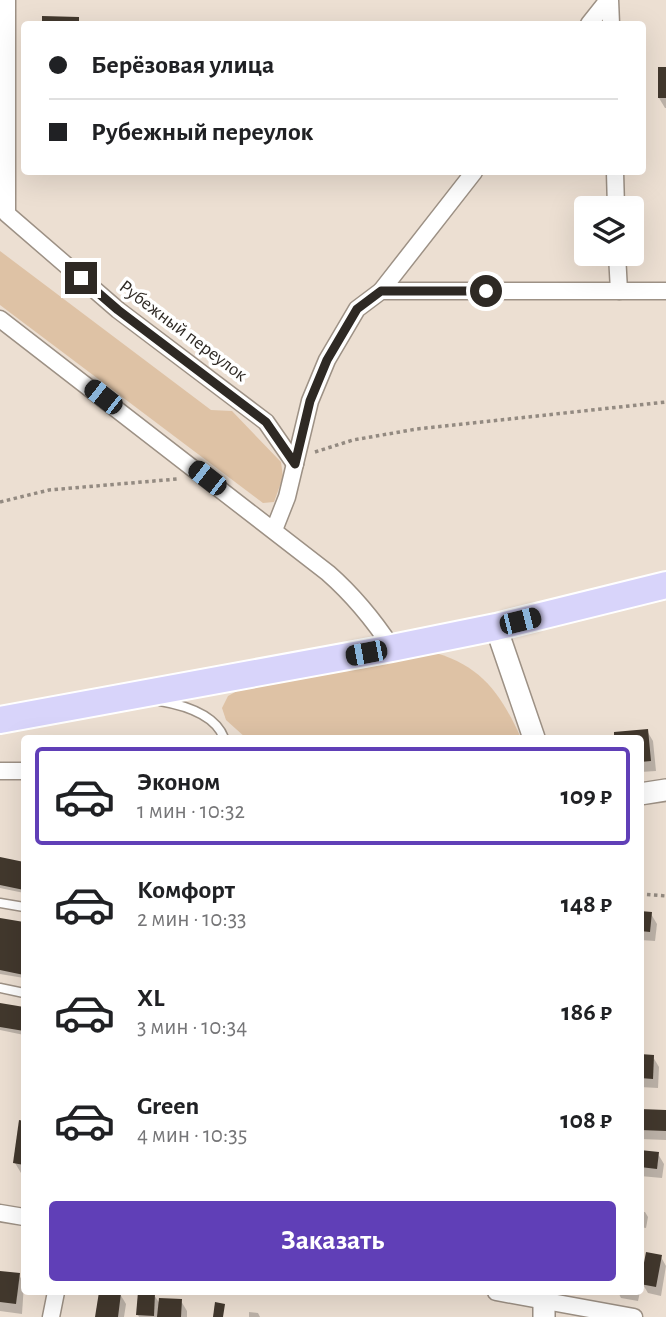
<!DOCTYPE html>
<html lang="ru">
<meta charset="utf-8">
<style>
body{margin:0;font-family:"Alegreya Sans",sans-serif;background:#f6f6f6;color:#202124;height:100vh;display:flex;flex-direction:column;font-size:26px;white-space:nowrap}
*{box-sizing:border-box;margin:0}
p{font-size:23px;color:#757577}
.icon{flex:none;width:38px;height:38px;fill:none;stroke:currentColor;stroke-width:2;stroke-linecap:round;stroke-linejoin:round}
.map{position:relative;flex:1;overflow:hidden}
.sheet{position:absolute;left:21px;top:735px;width:623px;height:560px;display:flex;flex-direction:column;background:#fff;border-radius:7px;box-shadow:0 7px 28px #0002}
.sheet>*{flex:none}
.hud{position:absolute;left:21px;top:21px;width:625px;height:154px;border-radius:7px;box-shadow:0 7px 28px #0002;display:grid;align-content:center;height:154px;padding:0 28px;background:#fff}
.buttons{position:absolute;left:574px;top:196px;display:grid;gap:14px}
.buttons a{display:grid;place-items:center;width:70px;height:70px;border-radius:7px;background:#fff;box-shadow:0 7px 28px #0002;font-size:35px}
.end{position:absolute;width:32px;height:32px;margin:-16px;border:9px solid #2e2924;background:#fff;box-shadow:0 0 0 4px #fff}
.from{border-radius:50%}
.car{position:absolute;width:21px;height:42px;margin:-21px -10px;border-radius:9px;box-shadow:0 0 5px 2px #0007;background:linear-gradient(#222 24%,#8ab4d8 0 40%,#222 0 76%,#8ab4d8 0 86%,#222 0)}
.hud b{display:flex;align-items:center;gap:24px;height:66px;font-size:26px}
.hud b+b{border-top:2px solid #e0e0e0}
.hud i{width:18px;height:18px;background:#202124}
ul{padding:12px 0 0;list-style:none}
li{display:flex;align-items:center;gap:21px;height:98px;margin:0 14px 10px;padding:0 14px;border:4px solid transparent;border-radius:7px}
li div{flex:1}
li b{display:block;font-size:26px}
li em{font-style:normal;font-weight:600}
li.active{border-color:#603fb7}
li>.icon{width:63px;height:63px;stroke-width:1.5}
.cta{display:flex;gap:14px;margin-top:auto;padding:14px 28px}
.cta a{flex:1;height:80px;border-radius:7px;background:#603fb7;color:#fff;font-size:28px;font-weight:600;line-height:80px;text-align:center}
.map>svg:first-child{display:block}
.green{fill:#dec2a5}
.shadow{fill:#0003}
.building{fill:#42382d}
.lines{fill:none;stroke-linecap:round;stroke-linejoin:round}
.service-casing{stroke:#9d9185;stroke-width:11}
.minor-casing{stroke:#9d9185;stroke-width:19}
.tertiary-casing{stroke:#9d9185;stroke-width:24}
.trunk-casing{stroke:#fff;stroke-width:30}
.path{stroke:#938a81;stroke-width:3.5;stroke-dasharray:3.5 3.5;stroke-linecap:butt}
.service{stroke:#fff;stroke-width:8}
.minor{stroke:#fff;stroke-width:16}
.tertiary{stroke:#fff;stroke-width:21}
.trunk{stroke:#d8d4fa;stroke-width:26}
.route{stroke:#2e2924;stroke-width:9}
.labels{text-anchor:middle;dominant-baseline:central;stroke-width:7;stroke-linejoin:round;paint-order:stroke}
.street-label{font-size:19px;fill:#2e2924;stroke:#fff}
</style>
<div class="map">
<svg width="666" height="1317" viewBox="0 0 666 1317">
<rect width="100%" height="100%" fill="#ecdfd2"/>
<g class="green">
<polygon points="0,251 211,410 232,411 281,462 283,477 274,502 263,503 0,305"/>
<path d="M429,651c51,13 71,41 92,87h-275l-20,-18 -4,-12 6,-12 9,-5z"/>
</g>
<g class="shadow">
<polygon points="666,68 666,108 665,108 659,98"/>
<polygon points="647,731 653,741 656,771 640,772 640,738 616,738 616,733"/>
<polygon points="0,859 24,864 24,893 0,888"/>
<polygon points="640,913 651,914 657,924 655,941 640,940"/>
<polygon points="0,920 24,924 24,978 0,974"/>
<polygon points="0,1005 24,1009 24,1035 0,1030"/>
<polygon points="640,1056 653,1057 659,1067 658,1088 640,1087"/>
<polygon points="640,1110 666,1111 666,1140 640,1139"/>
<polygon points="21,1122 24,1123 24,1174 21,1173 15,1163"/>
<polygon points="640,1152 658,1154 664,1164 662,1178 640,1176"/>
<polygon points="640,1212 645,1212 648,1217 646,1228 640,1227"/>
<polygon points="640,1227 643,1232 642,1241 640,1241"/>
<polygon points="647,1254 661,1257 666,1266 661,1296 648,1293 642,1283 640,1290"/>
<polygon points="0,1273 19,1275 24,1284 22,1314 0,1311"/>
<polygon points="100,1292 120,1294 126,1304 124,1317 97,1317"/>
<polygon points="618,1292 640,1292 638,1301 621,1298"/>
<polygon points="154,1295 160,1304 181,1301 187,1311 187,1317 139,1317 138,1315"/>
<polygon points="249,1312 258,1313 260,1317 249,1317"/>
</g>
<g class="building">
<polygon points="42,16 79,17 79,24 42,24"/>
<rect x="658" y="67" width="8" height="31"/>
<polygon points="648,729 651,761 640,762 640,738 614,738 614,732"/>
<polygon points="0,857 24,862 24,890 0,885"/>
<polygon points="640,911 652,912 650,932 640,931"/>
<polygon points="0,918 24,922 24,975 0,970"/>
<polygon points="0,1003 24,1007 24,1031 0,1027"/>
<polygon points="640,1054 654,1055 653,1079 640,1078"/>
<polygon points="640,1109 666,1110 666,1131 640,1130"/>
<polygon points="19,1120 24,1121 24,1165 13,1163"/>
<polygon points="640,1150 659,1152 657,1169 640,1167"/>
<polygon points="646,1252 662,1255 656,1287 640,1284"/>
<polygon points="0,1271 20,1273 16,1304 0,1302"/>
<polygon points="99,1292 121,1293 118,1317 95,1317"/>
<polygon points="138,1292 155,1293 154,1316 136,1315"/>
<polygon points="159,1298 182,1299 181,1317 157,1317"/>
<polygon points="215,1302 225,1304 223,1317 213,1317"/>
</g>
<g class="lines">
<defs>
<g id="service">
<path d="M160,701c23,4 55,13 64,37"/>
<polyline points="0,903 24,907"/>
<polyline points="0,988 24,993"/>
</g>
<g id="minor">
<polyline points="7,0 7,214 118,310 266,422 295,464"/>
<polyline points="610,0 611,24"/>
<polyline points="589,24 608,0"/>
<polyline points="615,172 616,208"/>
<polyline points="617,254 619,291"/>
<polyline points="381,291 474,172"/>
<path d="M0,319l328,254c25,22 45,46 64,75"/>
<polyline points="274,530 287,497 310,401 327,360 357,309 381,291 666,291"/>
<polyline points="0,771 24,771"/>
<polyline points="0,1213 24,1217"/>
<polyline points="496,1292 634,1317"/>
<polyline points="51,1317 56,1292"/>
</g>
<g id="tertiary">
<polyline points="496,627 534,738"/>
<polyline points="640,794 666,790"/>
<polyline points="544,1317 544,1292"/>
</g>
<polyline id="trunk" points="0,720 392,648 496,627 666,585"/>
</defs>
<use href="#service" class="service-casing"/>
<use href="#minor" class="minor-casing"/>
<use href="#tertiary" class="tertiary-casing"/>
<use href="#trunk" class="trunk-casing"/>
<g class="path">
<polyline points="315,452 353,440 417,429 666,402"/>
<polyline points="0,502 49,490 177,479"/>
<polyline points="640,894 666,896"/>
</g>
<use href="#service" class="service"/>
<use href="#minor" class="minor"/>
<use href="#tertiary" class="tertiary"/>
<use href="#trunk" class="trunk"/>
</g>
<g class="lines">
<polyline class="route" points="81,278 118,310 266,422 295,464 310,401 327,360 357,309 381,291 486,291"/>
</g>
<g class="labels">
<g class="street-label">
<text transform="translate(183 331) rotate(37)">Рубежный переулок</text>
</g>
</g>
</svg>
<div class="buttons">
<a><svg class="icon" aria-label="layers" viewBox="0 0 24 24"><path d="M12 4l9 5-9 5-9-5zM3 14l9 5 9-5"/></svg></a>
</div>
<i class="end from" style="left:486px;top:291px"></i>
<i class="end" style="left:81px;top:278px"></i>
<i class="car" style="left:103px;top:397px;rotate:308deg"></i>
<i class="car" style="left:207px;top:478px;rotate:308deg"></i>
<i class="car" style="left:520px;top:621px;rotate:76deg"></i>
<i class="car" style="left:366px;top:653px;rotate:259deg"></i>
<div class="hud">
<b><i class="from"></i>Берёзовая улица</b>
<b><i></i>Рубежный переулок</b>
</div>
<section class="sheet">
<ul>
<li class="active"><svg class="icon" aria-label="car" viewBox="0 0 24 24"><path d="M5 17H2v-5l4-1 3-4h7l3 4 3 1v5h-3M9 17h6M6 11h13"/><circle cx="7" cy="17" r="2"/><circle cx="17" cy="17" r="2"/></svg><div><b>Эконом</b><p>1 мин · 10:32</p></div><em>109 ₽</em></li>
<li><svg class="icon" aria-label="car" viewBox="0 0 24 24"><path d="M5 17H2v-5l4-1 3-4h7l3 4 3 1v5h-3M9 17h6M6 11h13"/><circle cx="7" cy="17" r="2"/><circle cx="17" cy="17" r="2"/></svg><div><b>Комфорт</b><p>2 мин · 10:33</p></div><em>148 ₽</em></li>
<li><svg class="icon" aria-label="car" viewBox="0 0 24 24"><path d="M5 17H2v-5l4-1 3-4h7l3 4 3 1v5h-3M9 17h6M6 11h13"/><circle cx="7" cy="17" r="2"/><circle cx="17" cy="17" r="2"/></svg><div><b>XL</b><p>3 мин · 10:34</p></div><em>186 ₽</em></li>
<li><svg class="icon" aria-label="car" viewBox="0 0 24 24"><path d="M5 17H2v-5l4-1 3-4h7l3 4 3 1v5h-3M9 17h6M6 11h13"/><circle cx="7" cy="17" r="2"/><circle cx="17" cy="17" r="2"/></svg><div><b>Green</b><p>4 мин · 10:35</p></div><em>108 ₽</em></li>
</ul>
<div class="cta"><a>Заказать</a></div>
</section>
</div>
